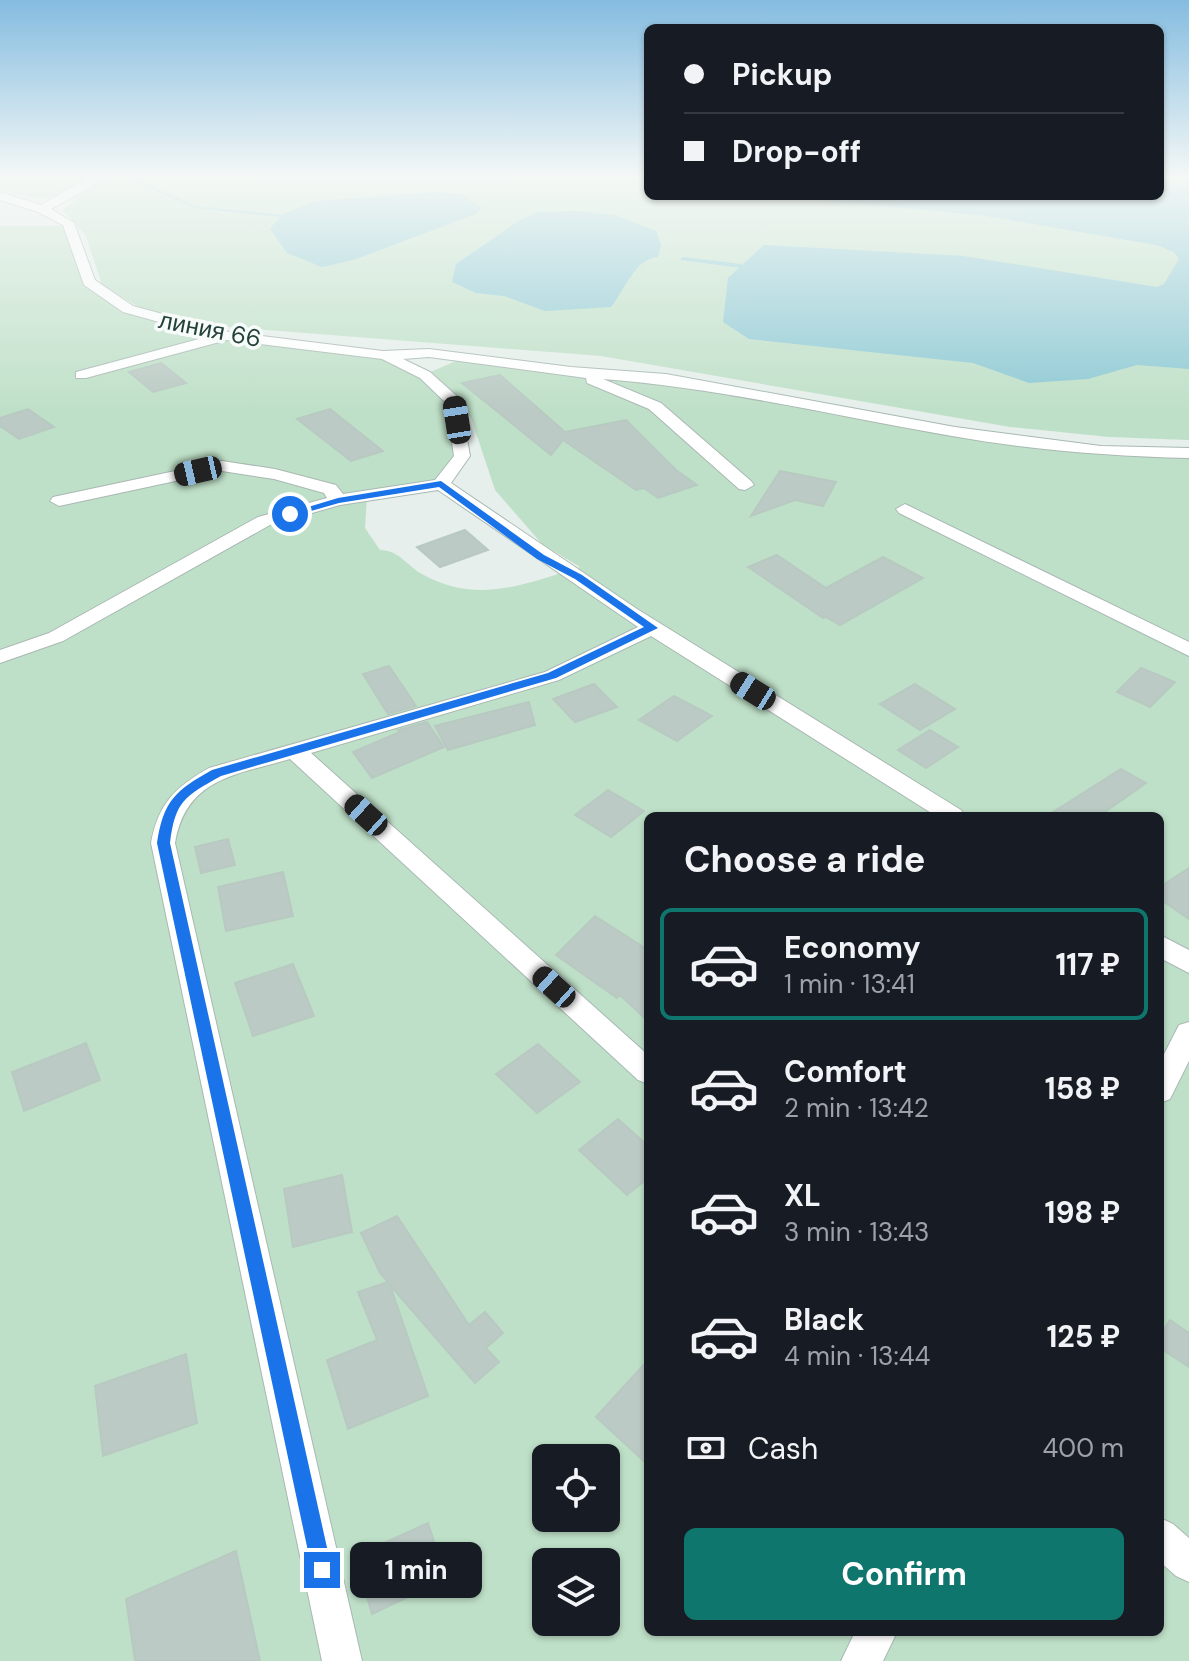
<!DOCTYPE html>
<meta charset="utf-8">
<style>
body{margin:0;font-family:"DM Sans",sans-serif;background:#242831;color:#f1f3f6;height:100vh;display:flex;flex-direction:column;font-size:30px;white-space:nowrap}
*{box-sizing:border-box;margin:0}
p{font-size:26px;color:#9ea1a6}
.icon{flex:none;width:44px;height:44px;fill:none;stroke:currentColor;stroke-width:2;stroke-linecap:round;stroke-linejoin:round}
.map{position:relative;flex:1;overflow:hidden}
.details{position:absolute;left:644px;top:812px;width:520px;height:824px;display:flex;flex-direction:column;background:#171b24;border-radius:12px;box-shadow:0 2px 6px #0004}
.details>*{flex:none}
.banner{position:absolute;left:644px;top:24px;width:520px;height:176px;border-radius:12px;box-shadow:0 2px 6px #0004;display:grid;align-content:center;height:176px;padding:0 40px;background:#171b24}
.tools{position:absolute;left:532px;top:1444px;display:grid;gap:16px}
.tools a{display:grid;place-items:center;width:88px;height:88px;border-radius:12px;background:#171b24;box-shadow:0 2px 6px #0004;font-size:40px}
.end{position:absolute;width:36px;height:36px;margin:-18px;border:10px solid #1a73e8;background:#fff;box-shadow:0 0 0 4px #fff}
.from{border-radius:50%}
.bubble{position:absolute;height:56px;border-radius:12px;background:#171b24;box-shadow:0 2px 6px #0004;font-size:26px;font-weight:700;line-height:56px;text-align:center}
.car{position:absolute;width:24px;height:48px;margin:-24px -12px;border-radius:10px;box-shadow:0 0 6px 2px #0007;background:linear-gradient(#222 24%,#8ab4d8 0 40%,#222 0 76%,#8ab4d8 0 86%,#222 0)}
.banner b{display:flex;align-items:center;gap:28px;height:76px;font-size:30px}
.banner b+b{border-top:2px solid #363941}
.banner i{width:20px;height:20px;background:#f1f3f6}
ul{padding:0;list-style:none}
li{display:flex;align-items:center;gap:24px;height:112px;margin:0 16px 12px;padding:0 24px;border:4px solid transparent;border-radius:12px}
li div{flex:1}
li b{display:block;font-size:30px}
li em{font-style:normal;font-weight:700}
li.on{border-color:#0f766e}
li>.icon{width:72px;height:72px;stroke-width:1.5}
h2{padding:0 40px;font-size:36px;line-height:96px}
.pay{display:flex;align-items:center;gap:20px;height:88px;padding:0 40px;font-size:30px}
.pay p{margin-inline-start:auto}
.button{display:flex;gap:16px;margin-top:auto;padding:16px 40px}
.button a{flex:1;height:92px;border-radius:12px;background:#0f766e;color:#fff;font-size:32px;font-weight:700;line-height:92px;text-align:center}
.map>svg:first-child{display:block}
.green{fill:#bfe0c8;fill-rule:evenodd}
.water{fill:#8ec9d4}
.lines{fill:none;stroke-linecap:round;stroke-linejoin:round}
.stream{fill:#8ec9d4;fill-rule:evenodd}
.building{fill:#bbcac4;stroke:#b8c9c2;stroke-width:2}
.street-casing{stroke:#a8b8b2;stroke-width:2}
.street{fill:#fff;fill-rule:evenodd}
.route{fill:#1a73e8}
.labels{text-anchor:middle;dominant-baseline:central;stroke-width:7;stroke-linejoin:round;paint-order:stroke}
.far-street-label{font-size:24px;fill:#24423a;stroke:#f7fbf9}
</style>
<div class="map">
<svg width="1189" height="1661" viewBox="0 0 1189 1661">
<rect width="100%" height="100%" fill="#e6efeb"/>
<g class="green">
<path d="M0,178h86c-24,27 -54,21 -86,11z"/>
<polygon points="102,178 648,178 648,196 1160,196 1160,178 1189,178 1189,440 1109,437 1010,427 601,356 216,326 142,309 102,285 86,236 63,210"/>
<path d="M0,226h69l20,56 39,27 100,27 155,19 45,18 37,-16 160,18 476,76 88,2v1208h-1189zM455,401l16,17 24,72 47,54 38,23c-54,17 -104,38 -158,7 -16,-9 -23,-24 -42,-24l-15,-22 2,-32 74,-12 21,-28zM648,816h512v816h-512zM546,1458h60v60h-60zM546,1562h60v60h-60z"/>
</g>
<g class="water">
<polygon points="1160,180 1189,189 1189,369 1137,365 1088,379 1029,383 973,363 749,339 723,322 728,278 764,245 964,256 1157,287 1164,284 1179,259 1174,252 1156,245 986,216 829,201 807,196 1160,196"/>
<polygon points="433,192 463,194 482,208 476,214 353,260 322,267 287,253 270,229 281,215 316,201"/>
<path d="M576,211l40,4 40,16 5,14 -3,12c-24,2 -33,33 -47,50l-66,4 -41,-15 -28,-3 -24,-11 4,-18 64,-44 17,-8z"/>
</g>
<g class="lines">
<g class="stream">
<polygon points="137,178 141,178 142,181 195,206 284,215 281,217 194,208 138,183"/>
<polygon points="683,257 741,264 744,266 741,268 681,260 681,258"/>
</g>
</g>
<g class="building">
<polygon points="161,363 186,383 153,392 129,372"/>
<polygon points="500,375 565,432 626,420 676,470 697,485 658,498 644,488 636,490 563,440 551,455 462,383"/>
<polygon points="28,409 54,427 19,439 0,426 0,418"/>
<polygon points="330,409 383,451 351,461 297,419"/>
<polygon points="780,471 836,482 823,506 795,500 751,516"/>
<polygon points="465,530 488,550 440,567 417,547"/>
<polygon points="777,555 826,588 883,557 923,578 840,625 826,617 823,618 748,567"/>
<polygon points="389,666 416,706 388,714 363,674"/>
<polygon points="1141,668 1175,682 1150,707 1117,692"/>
<polygon points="594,684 617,707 575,722 553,699"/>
<polygon points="915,684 955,709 920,730 880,704"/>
<polygon points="674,696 712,716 677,741 639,720"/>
<polygon points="529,702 535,725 448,750 435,726"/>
<polygon points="427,722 444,747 372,778 353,752 400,732 398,730"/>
<polygon points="930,730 958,747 926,768 898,750"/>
<polygon points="1121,769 1146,783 1099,816 1047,816"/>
<polygon points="608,790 644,811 611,837 575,815"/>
<polygon points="228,839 235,865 201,873 195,847"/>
<polygon points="1189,868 1189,919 1160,899 1160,887"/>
<polygon points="283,872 293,916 226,931 218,887"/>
<polygon points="595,916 648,950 648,1021 620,995 617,998 556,955"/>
<polygon points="293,964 314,1016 253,1036 235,983"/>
<polygon points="86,1043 100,1080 24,1111 12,1072"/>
<polygon points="538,1044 580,1082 537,1113 496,1074"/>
<polygon points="618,1119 648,1146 648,1178 627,1195 579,1150"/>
<polygon points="342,1175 352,1232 293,1247 284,1189"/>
<polygon points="397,1216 469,1325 485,1312 503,1333 486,1348 499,1362 475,1383 390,1285 428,1396 348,1429 327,1360 377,1340 358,1292 388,1282 380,1273 361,1233"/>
<polygon points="1170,1320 1189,1333 1189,1367 1160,1348 1160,1336"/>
<polygon points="186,1354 197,1423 103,1456 95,1386"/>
<polygon points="648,1360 648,1465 596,1417"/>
<polygon points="428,1523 446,1579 372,1614 355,1556"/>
<polygon points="236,1551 260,1661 135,1661 126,1599"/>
</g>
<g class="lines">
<defs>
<g id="street">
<path d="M88,178h12l-11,10 -38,21 23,14 21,57 38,26 96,26 154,19 46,-2 142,18 95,7 289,53 146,19 88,2v10c-80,-2 -158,-8 -237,-22 -116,-20 -232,-48 -349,-57l58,24 90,78 3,4 -9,5 -6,-1 -90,-80 -62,-26 -1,-5 -157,-21 -26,2 27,13 30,27 10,57 -19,27 186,126 324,201 4,6h-29l-285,-180 -92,44 -248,73 337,302v29l-10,-4 -348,-321c-54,16 -104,19 -115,84l187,818h-40l-171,-818c7,-39 24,-56 58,-75l336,-96 93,-45 -200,-137 -98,15 -70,20 -207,116 -63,22v-13l49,-17 209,-116 69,-19 -3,-5 -50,-14 -52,-8 -163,35 -9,-5 3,-4 169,-36 53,8 61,16 7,9 92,-14 19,-24 -8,-53 -26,-25 -38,-19 -155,-19 -141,38h-10v-6l134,-36 -87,-24 -39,-27 -21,-60 -25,-13 -38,-12v-8l41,13z"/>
<polygon points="905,504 1189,642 1189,656 899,513 896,509"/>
<polygon points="1160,935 1189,950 1189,973 1160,958"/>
<polygon points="1189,1022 1189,1061 1170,1099 1160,1103 1160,1062 1179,1025"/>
<polygon points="1160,1518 1173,1524 1189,1538 1189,1582 1176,1576 1160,1562"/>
<polygon points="855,1632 897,1632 883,1661 841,1661"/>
</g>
</defs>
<use href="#street" class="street-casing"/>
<use href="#street" class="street"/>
</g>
<linearGradient id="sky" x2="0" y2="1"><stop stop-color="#84bce0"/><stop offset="0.43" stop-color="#f4f8f6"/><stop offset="1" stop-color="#f4f8f6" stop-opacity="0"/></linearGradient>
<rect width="1189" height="410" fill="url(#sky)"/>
<path class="route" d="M441,481l103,74 38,20 76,53 -102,50 -335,98c-36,20 -46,25 -51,67l162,727 -3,8 -7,3 -7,-3 -3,-8 -155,-727c6,-42 19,-53 55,-73l336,-97 96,-46 -69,-48 -38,-20 -98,-72 -100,16 -49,14 -5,-3 53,-16z"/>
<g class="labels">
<g class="far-street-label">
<text transform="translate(210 329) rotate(11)">линия 66</text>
</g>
</g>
</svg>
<div class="tools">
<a><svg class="icon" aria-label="locate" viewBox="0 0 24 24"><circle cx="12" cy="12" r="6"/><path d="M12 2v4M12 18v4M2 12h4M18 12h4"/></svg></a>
<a><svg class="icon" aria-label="layers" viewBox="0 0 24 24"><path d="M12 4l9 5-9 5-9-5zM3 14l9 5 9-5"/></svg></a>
</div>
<i class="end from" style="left:290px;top:514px"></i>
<i class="end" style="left:322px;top:1570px"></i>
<div class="bubble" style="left:350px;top:1542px;width:132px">1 min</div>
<i class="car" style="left:457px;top:420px;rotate:351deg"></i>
<i class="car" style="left:198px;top:471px;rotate:257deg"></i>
<i class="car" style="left:753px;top:691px;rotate:302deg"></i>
<i class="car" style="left:366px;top:815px;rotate:312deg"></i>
<i class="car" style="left:554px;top:987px;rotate:312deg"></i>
<div class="banner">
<b><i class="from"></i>Pickup</b>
<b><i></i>Drop-off</b>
</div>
<section class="details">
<h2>Choose a ride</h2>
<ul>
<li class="on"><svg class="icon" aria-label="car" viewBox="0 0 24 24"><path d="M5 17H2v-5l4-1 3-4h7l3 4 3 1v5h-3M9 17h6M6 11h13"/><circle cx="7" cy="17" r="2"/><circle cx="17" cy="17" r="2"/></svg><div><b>Economy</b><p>1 min · 13:41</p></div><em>117 ₽</em></li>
<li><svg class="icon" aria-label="car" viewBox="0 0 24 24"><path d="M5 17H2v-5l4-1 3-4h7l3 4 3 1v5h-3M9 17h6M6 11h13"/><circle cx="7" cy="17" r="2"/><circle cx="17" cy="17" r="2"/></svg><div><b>Comfort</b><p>2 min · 13:42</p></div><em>158 ₽</em></li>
<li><svg class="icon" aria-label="car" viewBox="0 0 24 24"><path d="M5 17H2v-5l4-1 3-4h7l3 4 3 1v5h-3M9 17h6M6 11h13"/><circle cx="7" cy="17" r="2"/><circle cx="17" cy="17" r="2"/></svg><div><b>XL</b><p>3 min · 13:43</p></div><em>198 ₽</em></li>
<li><svg class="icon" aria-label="car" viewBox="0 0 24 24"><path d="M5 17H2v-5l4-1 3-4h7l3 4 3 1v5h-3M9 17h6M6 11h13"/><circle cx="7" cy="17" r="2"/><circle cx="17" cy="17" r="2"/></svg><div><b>Black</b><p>4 min · 13:44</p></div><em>125 ₽</em></li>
</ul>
<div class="pay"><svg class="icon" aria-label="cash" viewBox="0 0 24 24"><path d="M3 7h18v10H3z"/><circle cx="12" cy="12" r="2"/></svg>Cash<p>400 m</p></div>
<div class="button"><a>Confirm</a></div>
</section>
</div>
